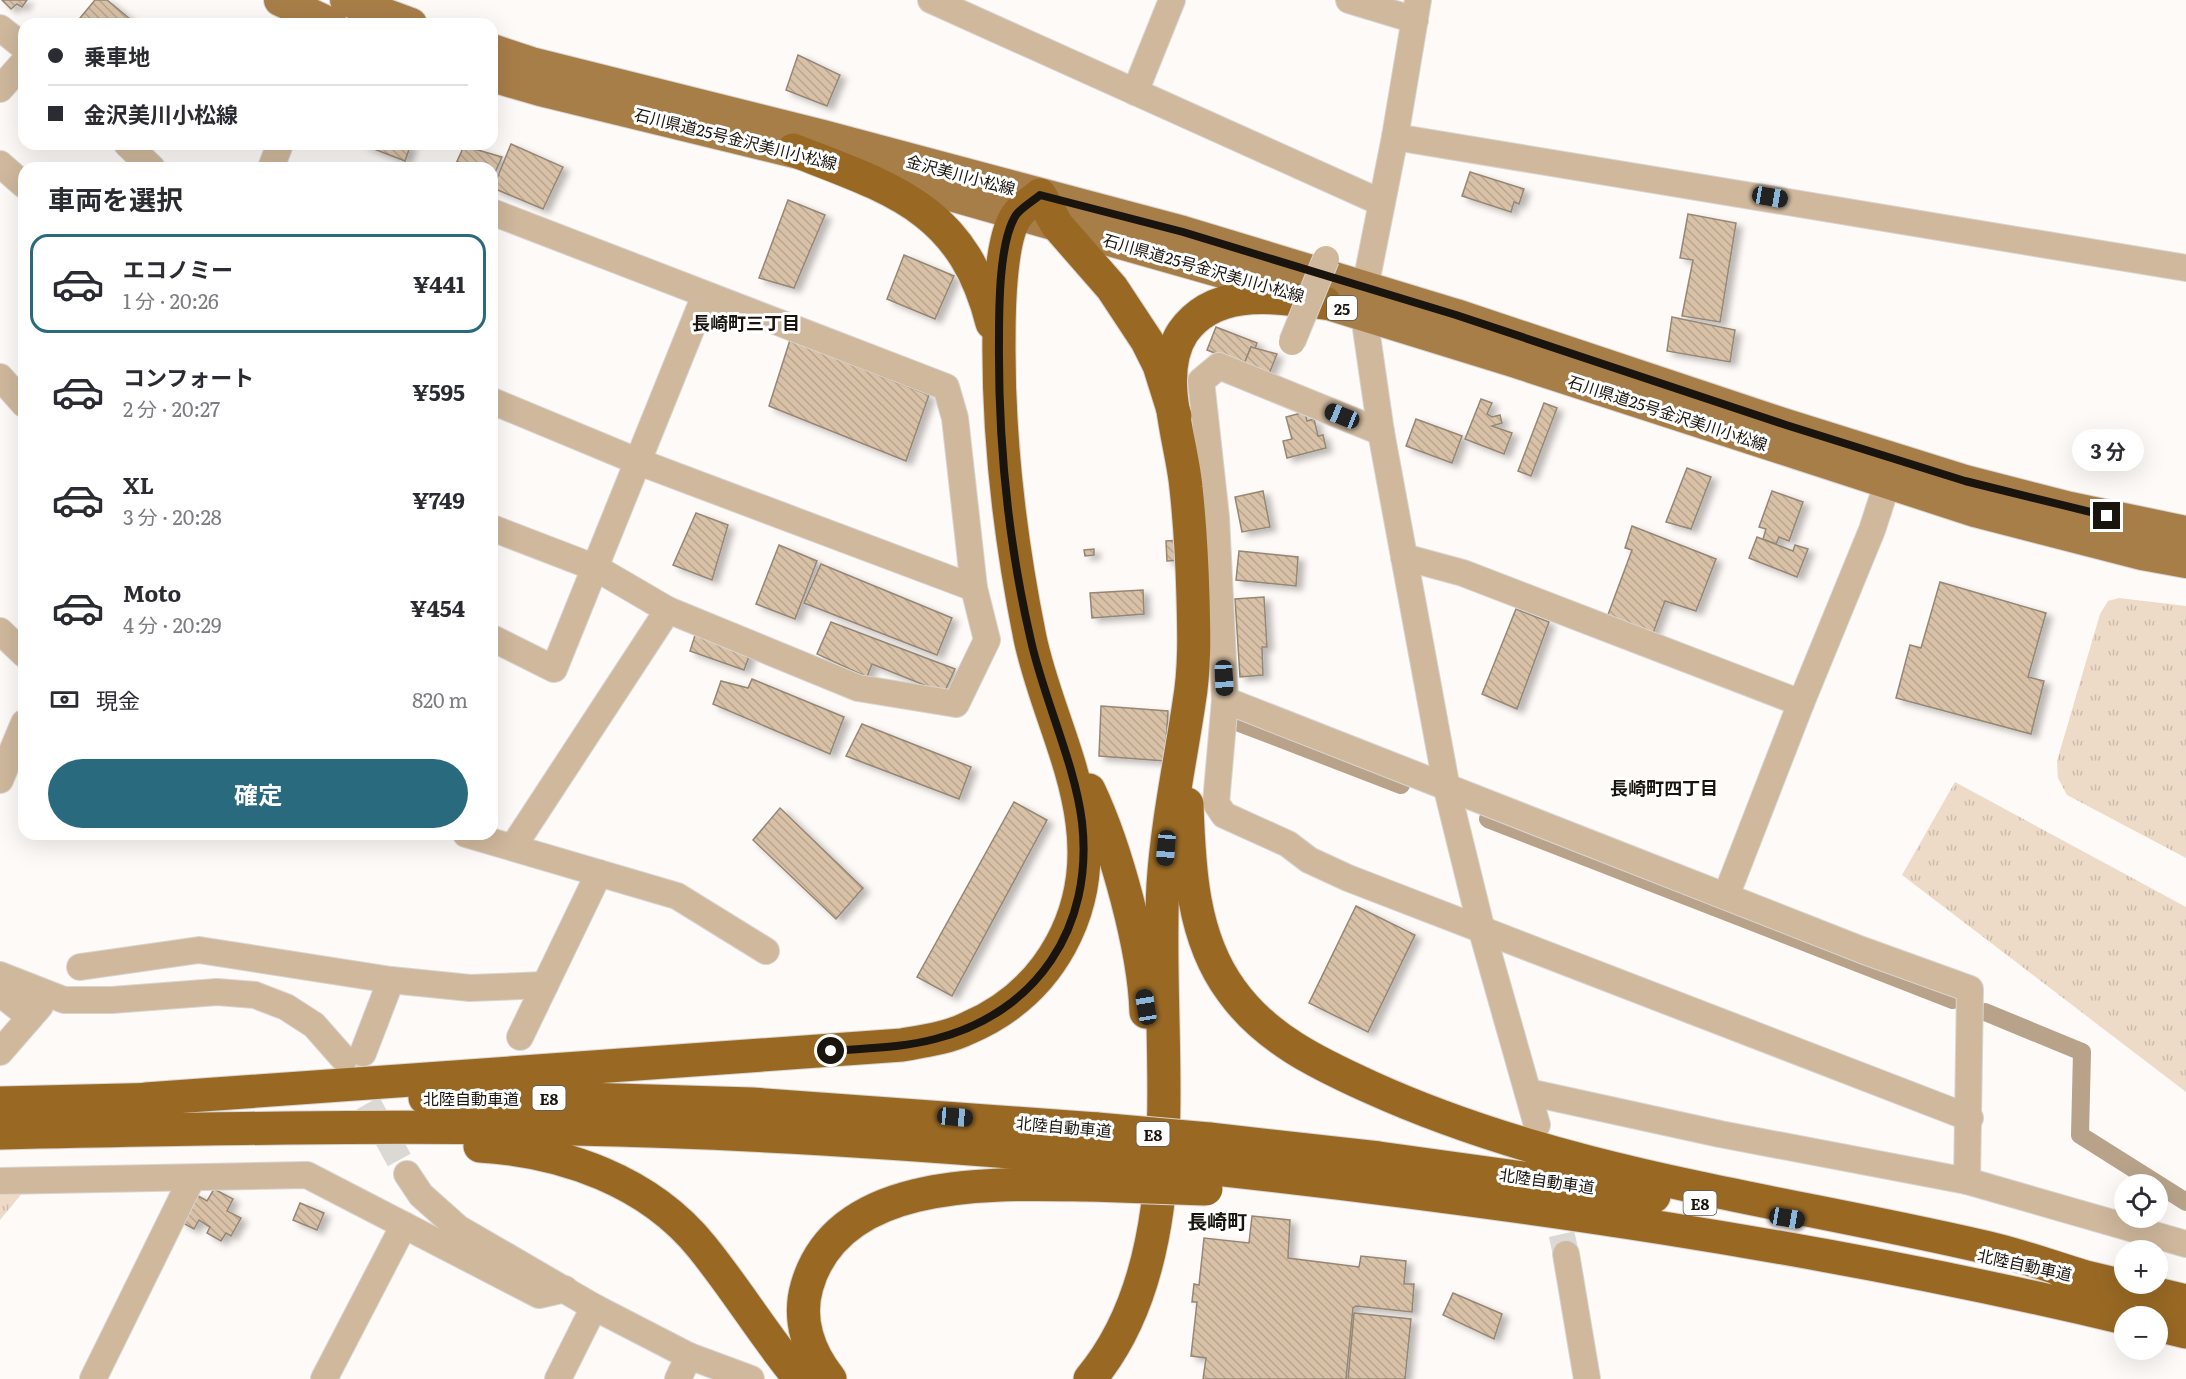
<!DOCTYPE html>
<html lang="ja">
<meta charset="utf-8">
<style>
body{margin:0;font-family:Literata,"Noto Sans JP",serif;background:#f7f7f7;color:#2b2b33;height:100vh;display:flex;flex-direction:column;font-size:22px;white-space:nowrap}
*{box-sizing:border-box;margin:0}
p{font-size:20px;color:#7c7c81}
.icon{flex:none;width:33px;height:33px;fill:none;stroke:currentColor;stroke-width:2;stroke-linecap:round;stroke-linejoin:round}
.map{position:relative;flex:1;overflow:hidden}
.side{position:absolute;left:18px;top:162px;width:480px;height:678px;display:flex;flex-direction:column;background:#fff;border-radius:18px;box-shadow:0 6px 24px #0002}
.side>*{flex:none}
.guide{position:absolute;left:18px;top:18px;width:480px;height:132px;border-radius:18px;box-shadow:0 6px 24px #0002;display:grid;align-content:center;height:132px;padding:0 30px;background:#fff}
.controls{position:absolute;left:2114px;top:1174px;display:grid;gap:12px}
.controls a{display:grid;place-items:center;width:54px;height:54px;border-radius:50%;background:#fff;box-shadow:0 6px 24px #0002;font-size:30px}
.end{position:absolute;width:27px;height:27px;margin:-14px;border:8px solid #19140d;background:#fff;box-shadow:0 0 0 3px #fff}
.from{border-radius:50%}
.bubble{position:absolute;height:42px;border-radius:21px;background:#fff;box-shadow:0 6px 24px #0002;font-size:20px;font-weight:700;line-height:42px;text-align:center}
.car{position:absolute;width:18px;height:36px;margin:-18px -9px;border-radius:8px;box-shadow:0 0 4px 2px #0007;background:linear-gradient(#222 24%,#8ab4d8 0 40%,#222 0 76%,#8ab4d8 0 86%,#222 0)}
.guide b{display:flex;align-items:center;gap:21px;height:57px;font-size:22px}
.guide b+b{border-top:2px solid #e1e1e2}
.guide i{width:15px;height:15px;background:#2b2b33}
ul{padding:0;list-style:none}
li{display:flex;align-items:center;gap:18px;height:99px;margin:0 12px 9px;padding:0 18px;border:3px solid transparent;border-radius:18px}
li div{flex:1}
li b{display:block;font-size:22px}
li em{font-style:normal;font-weight:700}
li.current{border-color:#2a6a7f}
li>.icon{width:54px;height:54px;stroke-width:1.5}
h2{padding:0 30px;font-size:27px;line-height:72px}
.pay{display:flex;align-items:center;gap:15px;height:66px;padding:0 30px;font-size:22px}
.pay p{margin-inline-start:auto}
.button{display:flex;gap:12px;margin-top:auto;padding:12px 30px}
.button a{flex:1;height:69px;border-radius:36px;background:#2a6a7f;color:#fff;font-size:24px;font-weight:700;line-height:69px;text-align:center}
.map>svg:first-child{display:block}
.grass{fill:url(#grass-tufts)}
.lines{fill:none;stroke-linecap:round;stroke-linejoin:round}
.canal{stroke:#b8a38a;stroke-width:18}
.building{fill:url(#building-back-hatch);stroke:#958775;stroke-width:1.5;filter:url(#shadow)}
.minor-tunnel{stroke:#dcd8d4;stroke-width:26;stroke-dasharray:26 13;stroke-linecap:butt}
.minor-casing{stroke:#d9d5d2;stroke-width:28}
.major-casing{stroke:#d9d5d2;stroke-width:34}
.highway-casing{stroke:#d9d5d2;stroke-width:35}
.minor{stroke:#cfb89c;stroke-width:26}
.major{stroke:#a87e48;stroke-width:32}
.highway{stroke:#996924;stroke-width:33}
.minor-bridge-casing{stroke:#d9d5d2;stroke-width:28;stroke-linecap:butt}
.highway-bridge-casing{stroke:#d9d5d2;stroke-width:35;stroke-linecap:butt}
.minor-bridge{stroke:#cfb89c;stroke-width:26}
.highway-bridge{stroke:#996924;stroke-width:33}
.route{stroke:#19140d;stroke-width:8}
.labels{text-anchor:middle;dominant-baseline:central;stroke-width:6;stroke-linejoin:round;paint-order:stroke}
.shield{fill:#fff;stroke:#5e5a56;stroke-width:1.5}
.shield-label{font-size:15px;font-weight:bold;fill:#19140d}
.street-label{font-size:16px;fill:#19140d;stroke:#fff}
.neighbourhood-label{font-size:18px;font-weight:bold;fill:#19140d;stroke:#fff}
.quarter-label{font-size:20px;font-weight:bold;fill:#19140d;stroke:#fff}
</style>
<div class="map">
<svg width="2186" height="1379" viewBox="0 0 2186 1379">
<defs>
<pattern id="grass-tufts" width="24" height="20" patternUnits="userSpaceOnUse" patternTransform="scale(1.5)"><rect width="24" height="20" fill="#eddbc7"/><path d="M3 7l-1-3M5 7V3M7 7l1-3M15 17l-1-3M17 17v-4M19 17l1-3" fill="none" stroke="#cbbbaa"/></pattern>
<pattern id="building-back-hatch" width="6" height="6" patternUnits="userSpaceOnUse" patternTransform="scale(1.5)"><rect width="6" height="6" fill="#d8c1a7"/><path d="M-1 5l2 2M0 0l6 6M5-1l2 2" fill="none" stroke="#b9a58f"/></pattern>
<filter id="shadow"><feDropShadow dx="6" dy="4" stdDeviation="3" flood-color="#0004"/></filter>
</defs>
<rect width="100%" height="100%" fill="#fefaf7"/>
<g class="grass">
<polygon points="2119,598 2186,606 2186,858 2067,795 2058,778 2057,761 2100,614 2108,601"/>
<polygon points="1955,782 2186,907 2186,1092 1902,875"/>
<polygon points="29,1185 0,1220 0,1188"/>
</g>
<g class="lines">
<g class="canal">
<polyline points="1237,722 1401,785"/>
<polyline points="1488,819 1953,1000"/>
<polyline points="1985,1012 2082,1052 2080,1135 2186,1202"/>
</g>
</g>
<g class="building">
<polygon points="2,0 27,0 22,7 17,4 11,9"/>
<polygon points="95,0 107,0 136,24 75,24"/>
<polygon points="798,55 840,75 827,106 786,90"/>
<polygon points="361,144 411,144 405,161"/>
<polygon points="511,144 563,167 543,209 493,188"/>
<polygon points="464,146 502,157 492,179 492,168 454,168"/>
<polygon points="1470,172 1524,189 1519,204 1514,202 1511,212 1462,196"/>
<polygon points="788,200 825,215 794,288 759,278"/>
<polygon points="1688,214 1736,223 1720,322 1682,316 1693,260 1680,258"/>
<polygon points="904,255 954,276 935,319 887,299"/>
<polygon points="1672,317 1735,330 1730,362 1667,351"/>
<polygon points="1216,327 1257,343 1255,349 1251,347 1244,364 1207,350"/>
<polygon points="790,340 929,395 906,461 769,406"/>
<polygon points="1251,347 1277,354 1269,374 1244,364"/>
<polygon points="1481,399 1492,403 1487,414 1492,417 1500,415 1502,423 1492,426 1512,433 1504,454 1465,439"/>
<polygon points="1544,403 1557,408 1531,476 1518,471"/>
<polygon points="1305,412 1307,421 1314,419 1318,436 1323,435 1326,448 1287,458 1283,441 1292,439 1286,417"/>
<polygon points="1416,419 1462,436 1452,463 1406,446"/>
<polygon points="1687,468 1711,477 1691,529 1666,522"/>
<polygon points="1263,491 1270,527 1242,532 1235,497"/>
<polygon points="1772,491 1803,502 1789,541 1779,537 1776,544 1763,539 1766,529 1759,527"/>
<polygon points="696,513 728,525 712,580 673,565"/>
<polygon points="1632,526 1716,559 1696,611 1665,601 1652,636 1606,620 1632,550 1625,548"/>
<polygon points="1757,537 1793,551 1795,545 1808,549 1797,577 1749,558"/>
<polygon points="1200,539 1201,559 1167,561 1166,541"/>
<polygon points="779,545 817,561 795,619 756,604"/>
<polygon points="1094,549 1094,555 1085,556 1084,550"/>
<polygon points="1239,551 1298,557 1296,586 1236,580"/>
<polygon points="821,564 952,618 937,655 804,603"/>
<polygon points="1940,582 2046,613 2028,677 2044,681 2031,734 1896,698 1910,645 1921,648"/>
<polygon points="1143,590 1144,614 1092,618 1090,593"/>
<polygon points="1264,597 1267,647 1262,647 1263,675 1240,677 1235,599"/>
<polygon points="1516,609 1549,622 1517,709 1482,694"/>
<polygon points="831,622 955,669 944,693 872,664 867,677 817,654"/>
<polygon points="697,629 751,651 744,670 690,651"/>
<polygon points="752,679 844,717 830,754 713,704 721,681 748,688"/>
<polygon points="1101,706 1168,711 1165,761 1099,756"/>
<polygon points="862,724 971,767 959,799 846,756"/>
<polygon points="1014,802 1047,820 952,996 917,977"/>
<polygon points="780,808 863,888 836,919 753,840"/>
<polygon points="1356,906 1415,935 1368,1032 1309,1003"/>
<polygon points="214,1189 233,1199 227,1211 241,1218 231,1236 226,1233 221,1241 207,1233 210,1227 199,1220 194,1229 181,1222 195,1194 207,1201"/>
<polygon points="300,1203 324,1213 317,1230 293,1220"/>
<polygon points="1252,1216 1290,1220 1288,1258 1359,1267 1361,1256 1406,1261 1404,1284 1414,1284 1412,1312 1356,1306 1353,1308 1346,1379 1203,1379 1206,1358 1191,1356 1197,1302 1192,1302 1194,1284 1199,1285 1204,1238 1249,1243"/>
<polygon points="1453,1293 1502,1314 1494,1339 1443,1315"/>
<polygon points="1354,1313 1411,1319 1405,1379 1348,1379"/>
</g>
<g class="lines">
<g class="minor-tunnel">
<polyline points="349,1069 407,1174"/>
<polyline points="1553,1196 1566,1254"/>
</g>
<defs>
<g id="minor">
<polyline points="931,0 1380,202"/>
<polyline points="1349,0 1415,20"/>
<polyline points="1418,0 1395,137 1365,288 1364,315 1381,432 1447,789 1482,931 1537,1125"/>
<polyline points="0,28 24,47"/>
<polyline points="0,89 24,62"/>
<polyline points="1135,92 1172,0"/>
<polyline points="1395,137 2186,268"/>
<polyline points="127,144 152,168"/>
<polyline points="0,164 24,185"/>
<polyline points="271,168 280,144"/>
<polyline points="492,212 946,387 955,418 974,588 639,462 492,401"/>
<polyline points="0,377 24,404"/>
<polyline points="1381,432 1219,366 1201,381 1216,517 1225,700 1216,803 1224,815 1288,844 1309,860 1348,878 1970,1118"/>
<polyline points="492,528 596,568 668,610 858,688 956,704 987,640 974,588"/>
<polyline points="1404,557 1463,573 1801,703"/>
<polyline points="0,631 24,654"/>
<polyline points="492,638 554,669 705,295"/>
<polyline points="1225,700 1862,950 1970,989 1967,1181"/>
<polyline points="0,780 24,723"/>
<polyline points="466,834 677,896 766,951"/>
<polyline points="513,847 668,610"/>
<polyline points="1726,896 1801,703 1872,530 1887,484"/>
<polyline points="80,967 199,950 391,980 470,988 545,985"/>
<polyline points="0,975 64,1000 112,1000 217,992 255,995 286,1007 314,1025 344,1059"/>
<polyline points="0,993 30,1017"/>
<polyline points="520,1037 599,873"/>
<polyline points="0,1052 40,1006 43,993"/>
<polyline points="363,1053 391,980"/>
<polyline points="1528,1092 1720,1134 1967,1181 2186,1244"/>
<polyline points="407,1174 421,1195 458,1228 594,1307 689,1356 751,1379"/>
<polyline points="0,1181 307,1175 539,1295 565,1289"/>
<polyline points="1566,1254 1587,1379"/>
<polyline points="93,1379 192,1178"/>
<polyline points="324,1379 404,1225"/>
<polyline points="558,1379 594,1307"/>
<polyline points="678,1379 689,1356"/>
</g>
<g id="major">
<polyline points="280,0 331,24"/>
<polyline points="346,0 411,24"/>
<polyline points="492,50 531,63 823,136 1183,232 1456,315 1786,425 1965,481 2070,508 2186,532"/>
<polyline points="492,76 540,90 819,158"/>
<polyline points="873,173 1254,281 1513,361 1975,511 2142,554 2186,562"/>
</g>
<g id="highway">
<path d="M793,150c100,39 170,58 199,173"/>
<path d="M1089,790c27,57 55,159 57,222"/>
<path d="M1187,804c2,63 5,133 44,186 34,48 86,73 139,97 198,90 417,113 627,163 28,7 56,17 85,26"/>
<polyline points="425,1098 583,1099 752,1104 1097,1129"/>
<path d="M146,1099l756,-54c23,-4 46,-7 66,-17 83,-36 126,-117 114,-206 -8,-63 -39,-122 -52,-184 -20,-99 -32,-199 -31,-300 0,-29 1,-103 19,-124 6,-8 15,-13 22,-19l17,30 55,63 35,53 12,24 16,51"/>
<polyline points="0,1103 166,1099"/>
<path d="M0,1133c191,-4 382,-8 573,-4 174,3 349,15 522,30"/>
<polyline points="1209,1139 1379,1158 1654,1196"/>
<path d="M480,1146c83,5 169,35 222,101 35,43 63,90 98,132"/>
<path d="M1207,1168c308,34 615,78 917,150"/>
<polyline points="2061,1271 2186,1301"/>
<polyline points="2157,1325 2186,1332"/>
<path d="M830,1379c-21,-26 -33,-59 -23,-93 32,-112 191,-102 284,-101"/>
<path d="M1090,1379c106,-126 64,-342 73,-494 4,-62 17,-122 26,-182 6,-35 5,-70 4,-105 -1,-36 -3,-74 -7,-110 -4,-47 -31,-114 -3,-156 33,-47 95,-34 142,-29"/>
</g>
</defs>
<use href="#minor" class="minor-casing"/>
<use href="#major" class="major-casing"/>
<use href="#highway" class="highway-casing"/>
<use href="#minor" class="minor"/>
<use href="#major" class="major"/>
<use href="#highway" class="highway"/>
<defs>
<polyline id="minor-bridge" points="1292,342 1326,259"/>
<g id="highway-bridge">
<polyline points="1097,1129 1209,1139"/>
<polyline points="1095,1159 1205,1168"/>
<polyline points="1091,1185 1206,1189"/>
</g>
</defs>
<use href="#minor-bridge" class="minor-bridge-casing"/>
<use href="#highway-bridge" class="highway-bridge-casing"/>
<use href="#minor-bridge" class="minor-bridge"/>
<use href="#highway-bridge" class="highway-bridge"/>
</g>
<g class="lines">
<path class="route" d="M831,1051c35,-3 70,-3 104,-12 102,-26 159,-112 147,-217 -7,-58 -38,-123 -51,-181 -23,-99 -33,-201 -32,-302 0,-31 0,-98 17,-124 6,-8 17,-14 24,-20l143,37 273,83 330,110 179,56 142,35"/>
</g>
<g class="labels">
<g class="shield">
<rect x="1327" y="296" width="30" height="24" rx="4.5"/>
<rect x="532.5" y="1086" width="33" height="24" rx="4.5"/>
<rect x="1136.5" y="1122" width="33" height="24" rx="4.5"/>
<rect x="1683.5" y="1191" width="33" height="24" rx="4.5"/>
</g>
<g class="shield-label">
<text x="1342" y="308">25</text>
<text x="549" y="1098">E8</text>
<text x="1153" y="1134">E8</text>
<text x="1700" y="1203">E8</text>
</g>
<g class="street-label">
<text transform="translate(736 138) rotate(14)">石川県道25号金沢美川小松線</text>
<text transform="translate(961 174) rotate(15)">金沢美川小松線</text>
<text transform="translate(1204 267) rotate(16)">石川県道25号金沢美川小松線</text>
<text transform="translate(1668 412) rotate(18)">石川県道25号金沢美川小松線</text>
<text x="471" y="1098">北陸自動車道</text>
<text transform="translate(1064 1126) rotate(5)">北陸自動車道</text>
<text transform="translate(1547 1180) rotate(8)">北陸自動車道</text>
<text transform="translate(2025 1264) rotate(12)">北陸自動車道</text>
</g>
<g class="neighbourhood-label">
<text x="746" y="322">長崎町三丁目</text>
<text x="1664" y="787">長崎町四丁目</text>
</g>
<g class="quarter-label">
<text x="1217" y="1220">長崎町</text>
</g>
</g>
</svg>
<div class="controls">
<a><svg class="icon" aria-label="locate" viewBox="0 0 24 24"><circle cx="12" cy="12" r="6"/><path d="M12 2v4M12 18v4M2 12h4M18 12h4"/></svg></a>
<a>+</a>
<a>−</a>
</div>
<i class="end from" style="left:831px;top:1051px"></i>
<i class="end" style="left:2107px;top:516px"></i>
<div class="bubble" style="left:2072px;top:429px;width:72px">3 分</div>
<i class="car" style="left:1770px;top:197px;rotate:100deg"></i>
<i class="car" style="left:1342px;top:416px;rotate:292deg"></i>
<i class="car" style="left:1224px;top:678px;rotate:177deg"></i>
<i class="car" style="left:1166px;top:848px;rotate:185deg"></i>
<i class="car" style="left:1146px;top:1007px;rotate:351deg"></i>
<i class="car" style="left:955px;top:1117px;rotate:95deg"></i>
<i class="car" style="left:1787px;top:1218px;rotate:100deg"></i>
<div class="guide">
<b><i class="from"></i>乗車地</b>
<b><i></i>金沢美川小松線</b>
</div>
<section class="side">
<h2>車両を選択</h2>
<ul>
<li class="current"><svg class="icon" aria-label="car" viewBox="0 0 24 24"><path d="M5 17H2v-5l4-1 3-4h7l3 4 3 1v5h-3M9 17h6M6 11h13"/><circle cx="7" cy="17" r="2"/><circle cx="17" cy="17" r="2"/></svg><div><b>エコノミー</b><p>1 分 · 20:26</p></div><em>¥441</em></li>
<li><svg class="icon" aria-label="car" viewBox="0 0 24 24"><path d="M5 17H2v-5l4-1 3-4h7l3 4 3 1v5h-3M9 17h6M6 11h13"/><circle cx="7" cy="17" r="2"/><circle cx="17" cy="17" r="2"/></svg><div><b>コンフォート</b><p>2 分 · 20:27</p></div><em>¥595</em></li>
<li><svg class="icon" aria-label="car" viewBox="0 0 24 24"><path d="M5 17H2v-5l4-1 3-4h7l3 4 3 1v5h-3M9 17h6M6 11h13"/><circle cx="7" cy="17" r="2"/><circle cx="17" cy="17" r="2"/></svg><div><b>XL</b><p>3 分 · 20:28</p></div><em>¥749</em></li>
<li><svg class="icon" aria-label="car" viewBox="0 0 24 24"><path d="M5 17H2v-5l4-1 3-4h7l3 4 3 1v5h-3M9 17h6M6 11h13"/><circle cx="7" cy="17" r="2"/><circle cx="17" cy="17" r="2"/></svg><div><b>Moto</b><p>4 分 · 20:29</p></div><em>¥454</em></li>
</ul>
<div class="pay"><svg class="icon" aria-label="cash" viewBox="0 0 24 24"><path d="M3 7h18v10H3z"/><circle cx="12" cy="12" r="2"/></svg>現金<p>820 m</p></div>
<div class="button"><a>確定</a></div>
</section>
</div>
